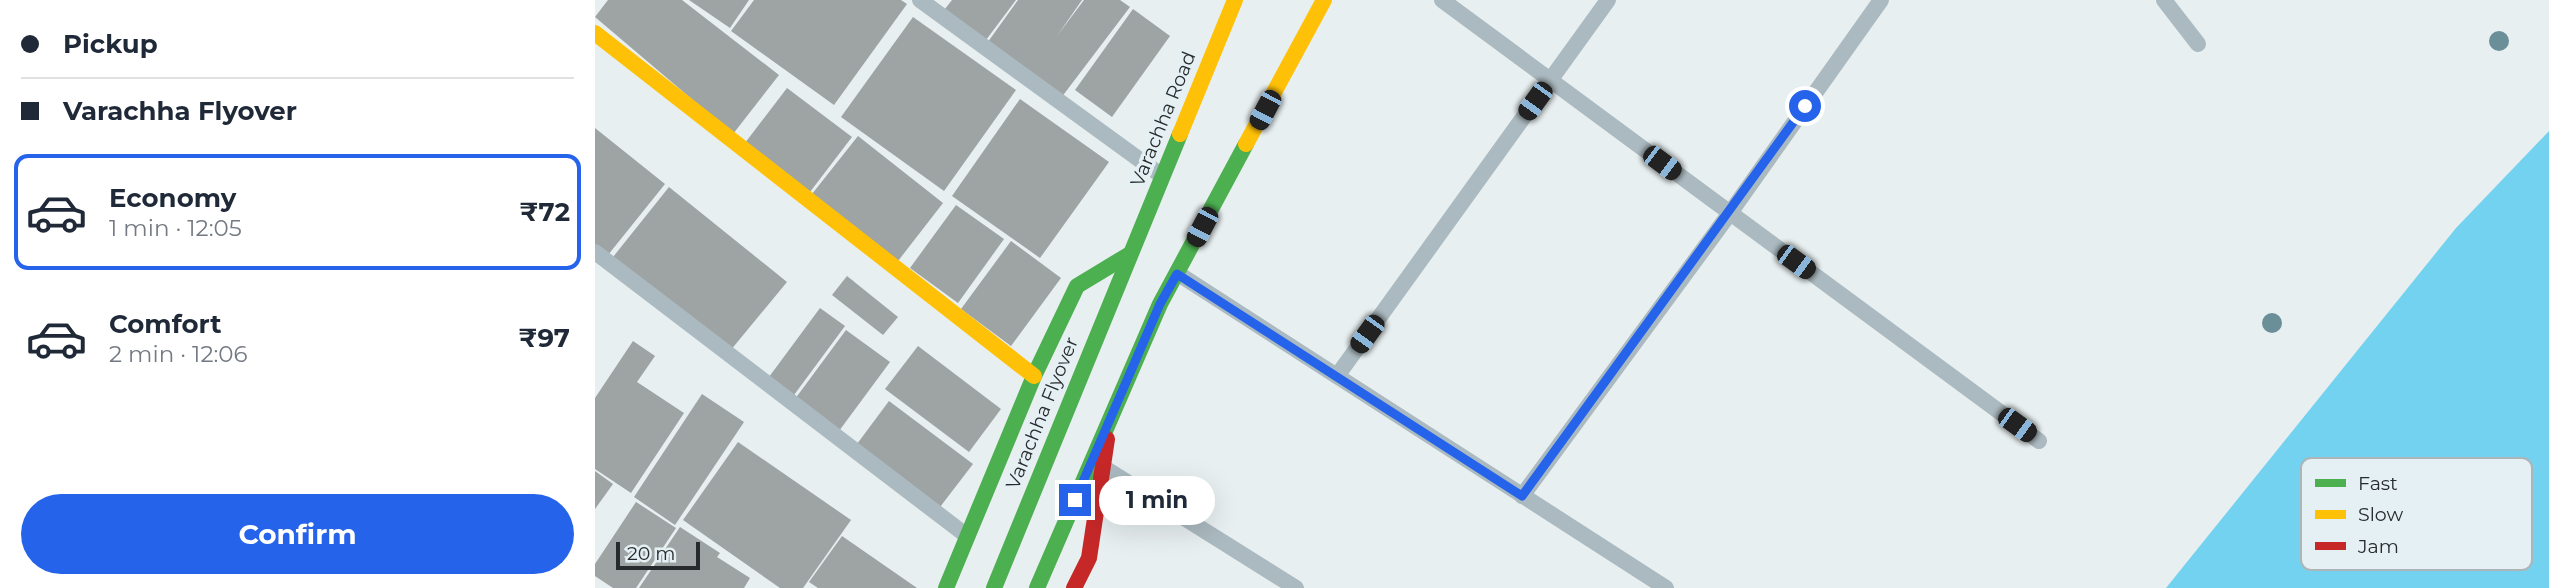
<!DOCTYPE html>
<meta charset="utf-8">
<style>
body{margin:0;font-family:Montserrat,sans-serif;background:#f2f2f3;color:#1f2937;height:100vh;display:flex;flex-direction:column;font-size:26px;white-space:nowrap}
*{box-sizing:border-box;margin:0}
p{font-size:23px;color:#747a83}
.icon{flex:none;width:38px;height:38px;fill:none;stroke:currentColor;stroke-width:2;stroke-linecap:round;stroke-linejoin:round}
.map{position:relative;flex:1;overflow:hidden}
.sheet{display:flex;flex-direction:column;background:#fff;width:595px}
.sheet>*{flex:none}
.hud{display:grid;align-content:center;height:154px;padding:0 21px;background:#fff}
.scale{position:absolute;left:21px;bottom:18px;width:84px;box-sizing:border-box;padding-left:7px;border:4px solid #272b2d;border-top:0;font-size:19px;line-height:24px;white-space:nowrap;color:#272b2d;-webkit-text-stroke:5px #e5f0f4;paint-order:stroke}
.end{position:absolute;width:32px;height:32px;margin:-16px;border:9px solid #2563eb;background:#fff;box-shadow:0 0 0 4px #fff}
.from{border-radius:50%}
.bubble{position:absolute;height:49px;border-radius:24px;background:#fff;box-shadow:0 7px 28px #0002;font-size:23px;font-weight:700;line-height:49px;text-align:center}
.car{position:absolute;width:21px;height:42px;margin:-21px -10px;border-radius:9px;box-shadow:0 0 5px 2px #0007;background:linear-gradient(#222 24%,#8ab4d8 0 40%,#222 0 76%,#8ab4d8 0 86%,#222 0)}
.hud b{display:flex;align-items:center;gap:24px;height:66px;font-size:26px}
.hud b+b{border-top:2px solid #e0e1e3}
.hud i{width:18px;height:18px;background:#1f2937}
ul{padding:0;list-style:none}
li{display:flex;align-items:center;gap:21px;height:116px;margin:0 14px 10px;padding:0 7px;border:4px solid transparent;border-radius:14px}
li div{flex:1}
li b{display:block;font-size:26px}
li em{font-style:normal;font-weight:700}
li.selected{border-color:#2563eb}
li>.icon{width:63px;height:63px;stroke-width:1.5}
.action{display:flex;gap:14px;margin-top:auto;padding:14px 21px}
.action a{flex:1;height:80px;border-radius:42px;background:#2563eb;color:#fff;font-size:28px;font-weight:700;line-height:80px;text-align:center}
main{display:flex;flex:1;min-height:0}
.map>svg:first-child{display:block}
.water{fill:#73d2ef}
.building{fill:#9ea3a4}
.lines{fill:none;stroke-linecap:round;stroke-linejoin:round}
.lane{stroke:#abbac0;stroke-width:16}
.fast{stroke:#4caf50;stroke-width:16}
.slow{stroke:#ffc107;stroke-width:16}
.jam{stroke:#c62828;stroke-width:16}
.tree{fill:#6b8f99}
.route{stroke:#2563eb;stroke-width:9}
.labels{text-anchor:middle;dominant-baseline:central;stroke-width:7;stroke-linejoin:round;paint-order:stroke}
.street-label{font-size:19px;fill:#272b2d;stroke:#e5f0f4}
.key{fill:#e5f0f4;stroke:#acb5b8;stroke-width:2}
.key-label{font-size:19px;fill:#272b2d}
</style>
<main>
<section class="sheet">
<div class="hud">
<b><i class="from"></i>Pickup</b>
<b><i></i>Varachha Flyover</b>
</div>
<ul>
<li class="selected"><svg class="icon" aria-label="car" viewBox="0 0 24 24"><path d="M5 17H2v-5l4-1 3-4h7l3 4 3 1v5h-3M9 17h6M6 11h13"/><circle cx="7" cy="17" r="2"/><circle cx="17" cy="17" r="2"/></svg><div><b>Economy</b><p>1 min · 12:05</p></div><em>₹72</em></li>
<li><svg class="icon" aria-label="car" viewBox="0 0 24 24"><path d="M5 17H2v-5l4-1 3-4h7l3 4 3 1v5h-3M9 17h6M6 11h13"/><circle cx="7" cy="17" r="2"/><circle cx="17" cy="17" r="2"/></svg><div><b>Comfort</b><p>2 min · 12:06</p></div><em>₹97</em></li>
</ul>
<div class="action"><a>Confirm</a></div>
</section>
<div class="map">
<svg width="1954" height="588" viewBox="0 0 1954 588">
<rect width="100%" height="100%" fill="#e8eff0"/>
<polygon class="water" points="1954,131 1954,588 1571,588 1861,228"/>
<g class="building">
<polygon points="13,0 87,0 184,75 138,134 0,17"/>
<polygon points="94,0 154,0 135,28"/>
<polygon points="159,0 306,0 312,4 239,105 136,31"/>
<polygon points="357,0 421,0 388,44 346,14"/>
<polygon points="423,0 487,0 462,36 489,0 525,0 535,7 466,98 390,46"/>
<polygon points="538,9 575,36 517,117 480,90"/>
<polygon points="318,17 421,90 349,191 246,117"/>
<polygon points="192,88 257,137 215,192 150,143"/>
<polygon points="425,99 514,162 445,258 357,196"/>
<polygon points="0,128 70,184 13,255 0,245"/>
<polygon points="263,136 348,203 303,261 217,194"/>
<polygon points="74,187 192,282 135,351 18,257"/>
<polygon points="361,205 409,239 363,303 315,268"/>
<polygon points="416,241 466,278 416,346 366,309"/>
<polygon points="252,276 303,317 288,335 237,295"/>
<polygon points="225,308 250,326 199,395 174,377"/>
<polygon points="251,330 295,362 244,431 200,399"/>
<polygon points="38,341 60,356 42,382 89,413 36,493 0,469 0,398"/>
<polygon points="323,346 406,409 374,452 290,389"/>
<polygon points="107,394 149,422 80,525 39,497"/>
<polygon points="294,401 378,464 345,507 262,444"/>
<polygon points="143,442 256,520 208,588 185,588 88,520"/>
<polygon points="0,471 18,484 0,509"/>
<polygon points="41,502 81,528 41,588 18,588 0,576 0,564"/>
<polygon points="85,527 125,553 122,557 155,578 149,588 44,588"/>
<polygon points="247,536 322,588 223,588 214,582"/>
</g>
<g class="lines">
<g class="lane">
<polyline points="325,0 567,176"/>
<polyline points="847,0 1444,441"/>
<polyline points="1569,0 1603,44"/>
<polyline points="0,252 372,536"/>
<polyline points="582,273 1071,588"/>
<polyline points="742,376 1013,0"/>
<polyline points="508,467 701,588"/>
<polyline points="927,496 1135,213 1286,0"/>
</g>
<g class="fast">
<polyline points="351,588 439,376 482,286 535,254"/>
<polyline points="399,588 585,134"/>
<polyline points="442,588 565,304 651,144"/>
</g>
<g class="slow">
<polyline points="0,33 439,376"/>
<polyline points="585,134 640,0"/>
<polyline points="651,144 729,0"/>
</g>
<polyline class="jam" points="479,588 494,558 512,439"/>
</g>
<g class="tree">
<circle cx="1904" cy="41" r="10"/>
<circle cx="1677" cy="323" r="10"/>
</g>
<g class="lines">
<polyline class="route" points="480,500 565,304 582,274 927,496 1210,106"/>
</g>
<g class="labels">
<g class="street-label">
<text transform="translate(568 119) rotate(-68)">Varachha Road</text>
<text transform="translate(447 413) rotate(-68)">Varachha Flyover</text>
</g>
</g>
<rect x="1706" y="458" width="231" height="112" rx="10" class="key"/>
<rect x="1720" y="479" width="31" height="8" fill="#4caf50"/>
<rect x="1720" y="510" width="31" height="9" fill="#ffc107"/>
<rect x="1720" y="542" width="31" height="8" fill="#c62828"/>
<g class="key-label">
<text x="1763" y="490">Fast</text>
<text x="1763" y="521">Slow</text>
<text x="1763" y="553">Jam</text>
</g>
</svg>
<div class="scale">20 m</div>
<i class="end from" style="left:1210px;top:106px"></i>
<i class="end" style="left:480px;top:500px"></i>
<div class="bubble" style="left:504px;top:476px;width:116px">1 min</div>
<i class="car" style="left:940px;top:101px;rotate:216deg"></i>
<i class="car" style="left:670px;top:110px;rotate:208deg"></i>
<i class="car" style="left:1067px;top:163px;rotate:127deg"></i>
<i class="car" style="left:607px;top:227px;rotate:208deg"></i>
<i class="car" style="left:1201px;top:262px;rotate:126deg"></i>
<i class="car" style="left:772px;top:334px;rotate:216deg"></i>
<i class="car" style="left:1422px;top:425px;rotate:126deg"></i>
</div>
</main>
